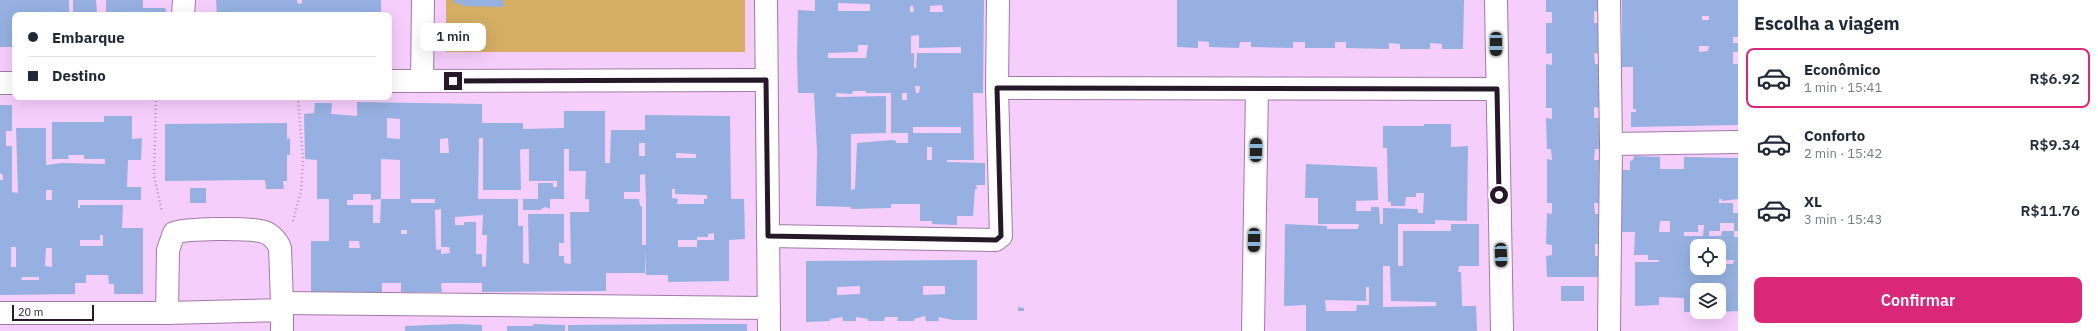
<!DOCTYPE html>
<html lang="pt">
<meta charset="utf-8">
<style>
body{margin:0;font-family:"IBM Plex Sans",sans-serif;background:#f2f2f3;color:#1f2937;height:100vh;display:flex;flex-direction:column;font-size:15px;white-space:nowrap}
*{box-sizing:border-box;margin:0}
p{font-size:13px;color:#747a83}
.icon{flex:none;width:22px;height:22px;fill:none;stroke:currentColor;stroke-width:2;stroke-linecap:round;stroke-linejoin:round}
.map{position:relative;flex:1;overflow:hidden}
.panel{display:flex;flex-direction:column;background:#fff;width:360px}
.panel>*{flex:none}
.top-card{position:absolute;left:12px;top:12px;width:380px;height:88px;border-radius:8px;box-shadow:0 4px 16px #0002;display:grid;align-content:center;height:88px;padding:0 16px;background:#fff}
.controls{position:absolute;left:1690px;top:239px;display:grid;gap:8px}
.controls a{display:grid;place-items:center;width:36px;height:36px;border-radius:8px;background:#fff;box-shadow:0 4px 16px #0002;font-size:20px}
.scale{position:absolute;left:12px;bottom:10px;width:82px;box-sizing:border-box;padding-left:4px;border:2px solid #271829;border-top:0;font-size:11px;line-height:14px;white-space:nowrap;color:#271829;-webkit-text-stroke:3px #fff;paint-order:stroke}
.end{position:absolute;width:18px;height:18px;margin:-9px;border:5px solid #271829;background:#fff;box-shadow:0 0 0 2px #fff}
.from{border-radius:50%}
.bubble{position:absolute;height:28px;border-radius:8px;background:#fff;box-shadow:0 4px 16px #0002;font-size:13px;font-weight:600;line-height:28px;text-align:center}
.car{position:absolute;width:12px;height:24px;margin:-12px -6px;border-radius:5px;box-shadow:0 0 3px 1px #0007;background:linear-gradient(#222 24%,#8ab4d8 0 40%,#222 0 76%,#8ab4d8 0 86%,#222 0)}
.top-card b{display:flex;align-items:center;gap:14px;height:38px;font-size:15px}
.top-card b+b{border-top:1px solid #e0e1e3}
.top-card i{width:10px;height:10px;background:#1f2937}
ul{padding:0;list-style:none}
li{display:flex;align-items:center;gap:12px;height:60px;margin:0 8px 6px;padding:0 8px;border:2px solid transparent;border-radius:8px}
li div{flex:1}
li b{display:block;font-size:15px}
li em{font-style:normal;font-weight:600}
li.selected{border-color:#db2777}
li>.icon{width:36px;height:36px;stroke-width:1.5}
h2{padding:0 16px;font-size:18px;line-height:48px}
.action{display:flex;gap:8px;margin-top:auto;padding:8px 16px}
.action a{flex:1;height:46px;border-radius:8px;background:#db2777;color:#fff;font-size:16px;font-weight:600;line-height:46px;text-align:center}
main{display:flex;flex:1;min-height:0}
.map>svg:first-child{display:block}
.green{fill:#d5ae64}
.building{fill:#96b1e1;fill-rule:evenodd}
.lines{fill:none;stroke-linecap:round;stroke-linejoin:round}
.minor-casing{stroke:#a07ba6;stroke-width:24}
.path{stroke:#b494b8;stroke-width:2.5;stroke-dasharray:1 3;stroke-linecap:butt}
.minor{stroke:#fff;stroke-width:22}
.route{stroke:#271829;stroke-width:5}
</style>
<main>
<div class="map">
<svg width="1738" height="331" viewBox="0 0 1738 331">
<rect width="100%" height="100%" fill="#f6cefc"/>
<rect class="green" x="446" y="0" width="299" height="52"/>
<g class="building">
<polygon points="0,0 69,0 69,15 15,15 15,47 0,47"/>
<polygon points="73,0 96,0 97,13 92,13 92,15 73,15"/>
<polygon points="106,0 143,0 143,8 165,8 167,15 106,15"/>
<polygon points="216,0 297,0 298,4 302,3 302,0 381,0 381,15 217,15"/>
<polygon points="454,0 503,0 504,7 461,6 461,3 454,4"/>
<path d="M815,0h169l-1,93h-10l1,67h-27v2l38,1v22h-9l1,4h-2l-2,27h-16v9l-25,-1v-3h-12v-17h-29v4l-40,1v-2l-35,-1 1,-54 -3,-59h-16l-1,-39 1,-44 17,1zM838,3l32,1v7h-32zM942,5l1,7h-13v-6zM910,6h3l1,6h-4zM919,35v13l42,-1v6h-44l-1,15h-2v-15h-3v-17zM858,45h10l-2,13h-38v-5l30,-1zM915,86h5l-1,7h-3zM853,91h13v2h25v40h17v10h-12v-2l-4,-1 -35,3 -2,46 -4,1v-56l35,-1v-37l-50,1v-4l16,1zM902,93h5v7h-5zM913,127h48v6h-48zM927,147h5v13h-5z"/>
<polygon points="1177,0 1464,0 1463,49 1442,49 1442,44 1430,43 1430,49 1400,49 1400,44 1389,43 1389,49 1346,48 1346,42 1335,42 1335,48 1305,48 1305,42 1293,42 1293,48 1251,47 1251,42 1240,42 1239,48 1209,47 1209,42 1198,41 1198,48 1177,47"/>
<polygon points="1546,0 1599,0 1599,12 1594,11 1594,23 1600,23 1600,54 1594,53 1595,64 1600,64 1600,108 1594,107 1594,118 1600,118 1600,149 1595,149 1594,160 1600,160 1600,203 1594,203 1595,214 1600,214 1600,244 1595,244 1595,256 1600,256 1600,277 1547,277 1546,256 1552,255 1552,245 1546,244 1547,213 1552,214 1552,203 1547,203 1547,159 1552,160 1551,149 1547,149 1546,118 1552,119 1552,108 1546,108 1546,64 1552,65 1552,53 1546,54 1546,23 1552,23 1552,12 1546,12"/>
<path d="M1622,0h116v37h-5v6h5v9h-5v12h5v61l-107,2v-15h5v-3h-3v-42h-11zM1702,16h7v4h-7zM1699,46h10l-1,5 -9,1z"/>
<path d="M357,102l125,2v19h41v6l41,-1v-17h41v52h5l1,-33h34v-15l85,1 1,83h13l1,40 -16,1v41l-61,1v-7h-22l-1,-26v24h-39v18l-124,1v-9h-41l1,9h-41v-9h-19v13l-71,-1v-54h18v-42h-12v-39l-12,-1 -1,-45 10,-1 1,-10h17l-1,11 26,2zM387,118l13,1v20l-13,-1zM448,138l1,15h-9v-14zM479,138h4v52h38l-1,-40 3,-1h6v32h28v6h-4v-4h-15v16h-15v11h17l5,-3 5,2v-10h14v-50h5v22h17l-1,28h4v13h-19l1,52 -7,-1v-7h-5v-13h5v-29h-36l1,50 -6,-1v-37h-5v-27h-40zM639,143h6v13h-6zM676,153l20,1v4h-20zM381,159l19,1v39h-19zM645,174l1,25v46h-4v-39h-2l-1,-7h-15v-7h16v-17zM672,189h3v5l32,1v4h-3v5h-27l1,-5 -6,-1zM353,194h18v6l10,-1 -1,24h-7v-18h-26v-5h6zM411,199h24v4h-24zM441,209v38h8l1,6 -9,1v-5l-5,1 -1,-40zM483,215l-1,20h5l-1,31 -4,1v-13h-6v-32h-12v3h-9v-8zM401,230h6v4h-6zM714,233v7h-17v7h-19v-7h19v-3h11v-3zM349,241h10l1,7h-11z"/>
<path d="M0,105h12v26h-6v15h6v46l6,1 -2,-65h30v37l16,-2 43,1v-5h-21v-4h-16l1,4h-17v-37h52v-6h28v23l10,-1 -1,22h-13l-1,27h14v13h-63v8h2v-3h43l-1,23h21v66h-29v-10h-5l-1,-9h-22v8h-11v11l-75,1v-115h3v-5l-3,-2zM46,190h6v10h-6zM100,235h3v11h-23v-6h20zM11,247h5v20h-5zM46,248h6v19l-7,-1zM22,277h17v3h-18z"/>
<polygon points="287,123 287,139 290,138 290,155 287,155 287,181 283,181 284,189 266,189 265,180 165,181 165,124"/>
<path d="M1424,124h27v23l17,-1 -1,75 -32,-1v4h-37v42h5v-35h48v-7h28v42h-20l-1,6h3l1,34h14l1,25h-171v-26l-22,1 1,-82 42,2v3h31l1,-5h-41v-26h-13l1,-34 71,3 1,33 -22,1v10h15v-4h8l1,17h3v-16l34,1h1v4h5l1,-20h-8v4h-10l-1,9h-14v-4h-3l-1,-54h-4v-22h41zM1383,266h7l1,35 45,1v4l-53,1zM1366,287h3v18h-12l-1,6h-30l-1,-11 41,1z"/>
<path d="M1634,156l26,1v12h24v-12l54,1v41l-16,2v-2h-3v4h14v10h5v18h-4v-8h-14v8h-11v5h12l1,-5h12v6h4v74l-19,1v-22h-22v22h-13v-14l-25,-1v8l-24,1v-44h24v-2h-11v-5h-14l1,-23h-15v-62h10v-9l3,-1zM1660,221h10v11h-11zM1698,225h6l-1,11h-19v-4h14zM1697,246h22v22h-22zM1726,260h8l-1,4h-7z"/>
<rect x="190" y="188" width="16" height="15"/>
<path d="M977,260v60h-24l-15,-3 1,4h-13l-1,-5 -11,3v2h-17l1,-4h-13l-1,4h-16v-2l-12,-2v4h-13l-1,-4 -12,2v2l-24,1v-61zM860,286v8l-23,1v-8zM923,286h22v8l-22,1z"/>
<rect x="1561" y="286" width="23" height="15"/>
<polygon points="1018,307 1024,308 1024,311 1018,311"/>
<polygon points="456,324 482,325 482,331 405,331 405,326"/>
<polygon points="533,324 565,325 565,331 507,331 507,326 533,326"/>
<polygon points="703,324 747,324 747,331 568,331 568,325"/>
</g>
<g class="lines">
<defs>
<g id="minor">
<polyline points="766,0 769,331"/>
<polyline points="1496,0 1502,331"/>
<polyline points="1609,0 1611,144 1609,331"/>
<polyline points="183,15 184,0"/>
<polyline points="389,81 766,80"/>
<polyline points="422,81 423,0"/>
<polyline points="0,83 15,83"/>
<polyline points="997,88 1497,89"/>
<polyline points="1611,144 1738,142"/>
<polyline points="768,236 996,240 1001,236 997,88 998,0"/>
<polyline points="282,303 769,308"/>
<path d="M282,310l-115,3 1,-63 6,-17c14,-5 71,-5 86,-2 9,1 17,9 20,17l2,55v28"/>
<polyline points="0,313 167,313"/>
<polyline points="1253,331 1257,89"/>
</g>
</defs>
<use href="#minor" class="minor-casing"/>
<g class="path">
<polyline points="156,97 154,176 162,212"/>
<polyline points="293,221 301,191 303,161 298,97"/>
</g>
<use href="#minor" class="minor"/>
</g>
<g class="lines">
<polyline class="route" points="453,81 766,80 768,236 996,240 1001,236 997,88 1497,89 1499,195"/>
</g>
</svg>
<div class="controls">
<a><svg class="icon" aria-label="locate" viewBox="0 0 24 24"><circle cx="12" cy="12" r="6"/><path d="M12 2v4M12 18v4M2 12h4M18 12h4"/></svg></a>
<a><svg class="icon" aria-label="layers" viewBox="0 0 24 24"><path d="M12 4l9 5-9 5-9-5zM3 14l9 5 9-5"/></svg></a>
</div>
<div class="scale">20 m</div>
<i class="end from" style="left:1499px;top:195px"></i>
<i class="end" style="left:453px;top:81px"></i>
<div class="bubble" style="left:420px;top:23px;width:66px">1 min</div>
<i class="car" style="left:1496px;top:44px;rotate:180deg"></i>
<i class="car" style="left:1256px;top:150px;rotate:1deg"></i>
<i class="car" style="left:1254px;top:240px;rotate:181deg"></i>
<i class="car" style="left:1501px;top:255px;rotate:178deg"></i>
<div class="top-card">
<b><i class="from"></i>Embarque</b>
<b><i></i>Destino</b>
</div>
</div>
<section class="panel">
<h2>Escolha a viagem</h2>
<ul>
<li class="selected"><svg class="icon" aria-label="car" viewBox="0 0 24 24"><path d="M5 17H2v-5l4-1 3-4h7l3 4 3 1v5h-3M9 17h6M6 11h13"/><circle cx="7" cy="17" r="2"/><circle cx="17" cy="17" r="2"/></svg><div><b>Econômico</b><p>1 min · 15:41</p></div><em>R$6.92</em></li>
<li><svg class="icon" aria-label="car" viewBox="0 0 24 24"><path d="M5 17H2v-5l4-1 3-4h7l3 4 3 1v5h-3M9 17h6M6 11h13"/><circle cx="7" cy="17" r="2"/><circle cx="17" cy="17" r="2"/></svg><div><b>Conforto</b><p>2 min · 15:42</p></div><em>R$9.34</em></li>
<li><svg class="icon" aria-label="car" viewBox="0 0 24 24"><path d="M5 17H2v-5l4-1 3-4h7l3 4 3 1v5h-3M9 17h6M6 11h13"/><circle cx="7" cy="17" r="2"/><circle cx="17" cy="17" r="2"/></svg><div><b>XL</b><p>3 min · 15:43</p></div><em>R$11.76</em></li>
</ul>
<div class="action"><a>Confirmar</a></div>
</section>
</main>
